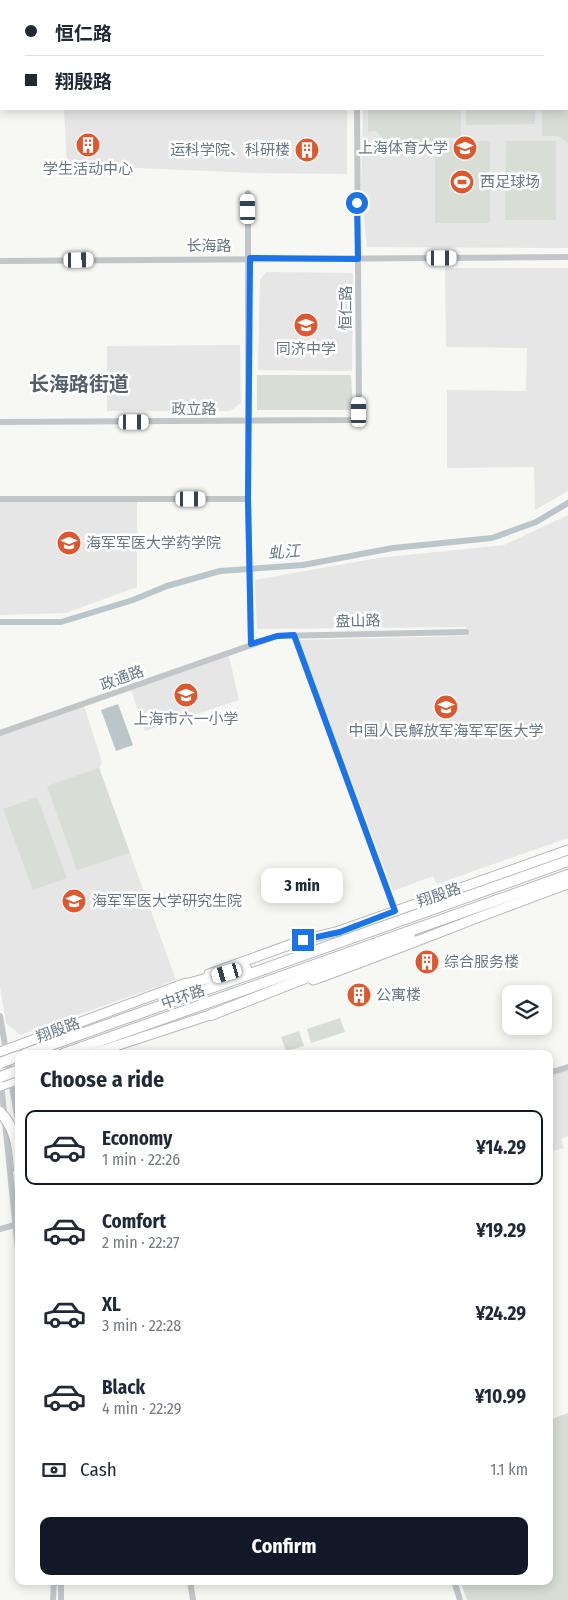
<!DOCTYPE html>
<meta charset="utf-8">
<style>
body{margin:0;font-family:"Fira Sans Condensed","Noto Sans SC",sans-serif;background:#f2f2f3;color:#1f2937;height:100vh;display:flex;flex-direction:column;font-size:19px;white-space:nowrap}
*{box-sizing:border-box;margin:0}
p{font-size:16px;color:#747a83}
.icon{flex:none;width:28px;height:28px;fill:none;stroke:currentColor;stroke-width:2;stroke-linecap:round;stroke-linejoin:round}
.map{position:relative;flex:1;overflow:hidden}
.sheet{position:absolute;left:15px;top:1050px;width:538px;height:535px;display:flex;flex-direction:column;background:#fff;border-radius:10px;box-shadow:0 2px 12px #0003}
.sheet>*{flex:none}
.banner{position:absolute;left:0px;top:0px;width:569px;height:110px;box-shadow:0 2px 12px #0003;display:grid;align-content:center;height:110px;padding:0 25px;background:#fff}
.controls{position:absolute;left:502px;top:985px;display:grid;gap:10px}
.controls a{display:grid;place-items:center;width:50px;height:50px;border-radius:10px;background:#fff;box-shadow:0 2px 12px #0003;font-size:25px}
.end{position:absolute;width:22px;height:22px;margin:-11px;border:6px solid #1a73e8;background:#fff;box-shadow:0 0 0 2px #fff}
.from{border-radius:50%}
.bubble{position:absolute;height:35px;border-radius:10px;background:#fff;box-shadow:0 2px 12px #0003;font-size:16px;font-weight:700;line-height:35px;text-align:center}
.car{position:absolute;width:15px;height:30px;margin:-15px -8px;border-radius:6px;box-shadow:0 0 4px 1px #0007;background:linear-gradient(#fff 24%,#345 0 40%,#fff 0 76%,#345 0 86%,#fff 0)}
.banner b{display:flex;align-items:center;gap:18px;height:48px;font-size:19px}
.banner b+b{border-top:1px solid #e0e1e3}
.banner i{width:12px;height:12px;background:#1f2937}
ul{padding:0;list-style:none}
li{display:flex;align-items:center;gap:15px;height:75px;margin:0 10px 8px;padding:0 15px;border:2px solid transparent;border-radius:10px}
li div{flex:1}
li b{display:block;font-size:19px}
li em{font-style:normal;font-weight:700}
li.current{border-color:#111827}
li>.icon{width:45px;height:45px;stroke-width:1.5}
h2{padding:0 25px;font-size:22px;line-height:60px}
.pay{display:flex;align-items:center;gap:12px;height:55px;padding:0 25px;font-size:19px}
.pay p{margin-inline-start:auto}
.cta{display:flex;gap:10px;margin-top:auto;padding:10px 25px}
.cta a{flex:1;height:58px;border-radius:10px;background:#111827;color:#fff;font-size:20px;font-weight:700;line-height:58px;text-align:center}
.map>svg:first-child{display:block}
.built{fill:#e5e6e5}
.green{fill:#d8ded5}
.water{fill:#bac6ca}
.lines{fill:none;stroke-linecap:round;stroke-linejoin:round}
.canal{stroke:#bac6ca;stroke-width:6}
.major-casing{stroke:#b5babd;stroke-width:11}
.highway-casing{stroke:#b5b9bb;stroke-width:12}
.minor{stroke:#c2c6c9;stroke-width:6}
.major{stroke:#fff;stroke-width:9}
.highway{stroke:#fff;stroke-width:10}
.highway-bridge-casing{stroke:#b5b9bb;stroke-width:12;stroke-linecap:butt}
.highway-bridge{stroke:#fff;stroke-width:10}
.route{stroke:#1a73e8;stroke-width:6}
.labels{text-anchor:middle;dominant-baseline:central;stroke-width:5;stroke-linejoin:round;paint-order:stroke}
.poi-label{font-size:15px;fill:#677784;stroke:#fff;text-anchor:start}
.street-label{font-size:15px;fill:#677784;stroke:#fff}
.water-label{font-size:16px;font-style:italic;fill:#637880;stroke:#fff}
.district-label{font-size:20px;font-weight:bold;fill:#556069;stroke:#fff}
</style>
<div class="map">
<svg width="568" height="1600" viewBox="0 0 568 1600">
<rect width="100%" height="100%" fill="#f7f7f4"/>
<g class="built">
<rect x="57" y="0" width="290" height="1"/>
<polygon points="367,0 568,0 568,248 367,247 361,188 363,109 568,109 568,1"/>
<polygon points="64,109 347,109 347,174 255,173 67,165"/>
<polygon points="445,268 568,268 568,491 535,510 534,467 447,468 447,390 526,391 527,348 446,347"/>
<polygon points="266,272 353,273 352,371 258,370 260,280"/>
<polygon points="240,345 241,403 230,411 107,411 107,346"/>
<polygon points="0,500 137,500 137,587 66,613 0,615"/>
<polygon points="568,515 568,838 437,884 433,876 393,891 299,640 466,636 466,627 257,629 255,580 378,558 504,545"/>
<polygon points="229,656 239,700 145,731 131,690"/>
<polygon points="84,706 102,762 99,768 176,980 21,1035 6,1023 0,987 0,733"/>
<polygon points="568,1069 568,1136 561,1139 564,1148 549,1152 549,1075"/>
</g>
<g class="green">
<polygon points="562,0 568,0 568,143 558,136 542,136 542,109 568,109 568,1 561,1"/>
<polygon points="368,109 461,109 461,138 443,137 412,150 399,148 386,142 376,131 368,132"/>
<polygon points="466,109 535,109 535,124 466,125"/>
<rect x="435" y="141" width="55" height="82"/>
<polygon points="506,141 556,141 556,220 505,220"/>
<polygon points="257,375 351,375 353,410 257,410"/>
<polygon points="99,768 130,853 77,870 47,786"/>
<polygon points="37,797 67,878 33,890 3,809"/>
<polygon points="340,1018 345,1032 311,1043 307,1029"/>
<polygon points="299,1031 304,1046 286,1051 281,1037"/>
<polygon points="568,1413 568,1600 467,1600 460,1581 549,1581 549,1420"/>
</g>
<polygon class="water" points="118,704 133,745 116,751 101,710"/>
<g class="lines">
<polyline class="canal" points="0,622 61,622 133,600 167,586 220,571 303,565 393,548 492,538 536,522 568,503"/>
<defs>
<g id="major">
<polyline points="0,66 1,69"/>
<polyline points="0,88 1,84"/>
<polyline points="209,974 303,940 339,931 568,850"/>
<path d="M313,980c86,-31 169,-65 255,-96"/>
<polyline points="0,1052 186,983"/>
<polyline points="91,1054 216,1013"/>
<polyline points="0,1086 19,1079"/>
</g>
<g id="highway">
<polyline points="180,986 246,968"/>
<polyline points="211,1015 410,937"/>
<polyline points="25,1054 568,861"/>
<polyline points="63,1054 568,875"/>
</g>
</defs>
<use href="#major" class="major-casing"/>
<use href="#highway" class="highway-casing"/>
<g class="minor">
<polyline points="355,0 355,1"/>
<polyline points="248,193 248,499 251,644"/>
<polyline points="0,261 568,257"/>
<polyline points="0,422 352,420 359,412 357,109"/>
<polyline points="0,499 248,499"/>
<polyline points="294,635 395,911"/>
<polyline points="0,733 277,636 466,632"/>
<polyline points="0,1016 19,1127"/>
<polyline points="549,1073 568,1067"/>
<polyline points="1,1082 19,1260"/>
<polyline points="0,1229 18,1224"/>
<polyline points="190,1581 193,1600"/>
<polyline points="454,1581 460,1600"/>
<polyline points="53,1600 54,1581"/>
<polyline points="61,1600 61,1581"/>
</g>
<use href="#major" class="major"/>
<use href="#highway" class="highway"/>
<defs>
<g id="highway-bridge">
<polyline points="0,1063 19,1056"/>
<polyline points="0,1077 19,1070"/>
<path d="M0,1112c16,16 18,38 19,59"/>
</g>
</defs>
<use href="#highway-bridge" class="highway-bridge-casing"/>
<use href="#highway-bridge" class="highway-bridge"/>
</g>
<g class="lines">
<polyline class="route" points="303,940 340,932 395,911 294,635 277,636 251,644 248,499 250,258 358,259 357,203"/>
</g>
<defs>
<symbol id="building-disc" viewBox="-11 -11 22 22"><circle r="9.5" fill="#de572d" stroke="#fff"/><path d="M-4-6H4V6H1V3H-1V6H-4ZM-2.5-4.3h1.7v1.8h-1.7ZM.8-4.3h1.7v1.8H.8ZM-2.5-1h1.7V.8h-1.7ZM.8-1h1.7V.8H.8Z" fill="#fff"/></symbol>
<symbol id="university-disc" viewBox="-11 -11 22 22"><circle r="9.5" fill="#de572d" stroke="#fff"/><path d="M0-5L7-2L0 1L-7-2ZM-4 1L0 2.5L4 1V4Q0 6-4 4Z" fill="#fff"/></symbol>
<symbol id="stadium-disc" viewBox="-11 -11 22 22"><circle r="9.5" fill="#de572d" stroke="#fff"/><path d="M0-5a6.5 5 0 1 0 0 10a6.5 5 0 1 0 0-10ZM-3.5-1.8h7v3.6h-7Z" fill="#fff"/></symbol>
<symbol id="school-disc" viewBox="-11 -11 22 22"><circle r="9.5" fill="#de572d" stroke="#fff"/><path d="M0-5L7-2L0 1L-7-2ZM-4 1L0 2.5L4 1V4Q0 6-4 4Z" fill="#fff"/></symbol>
</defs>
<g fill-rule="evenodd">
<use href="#building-disc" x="74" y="131" width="28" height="28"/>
<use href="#university-disc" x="451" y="134" width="28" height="28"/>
<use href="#building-disc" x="293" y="136" width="28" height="28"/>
<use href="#stadium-disc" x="448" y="168" width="28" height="28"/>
<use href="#school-disc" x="292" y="311" width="28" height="28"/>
<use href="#university-disc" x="55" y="529" width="28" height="28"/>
<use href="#school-disc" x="172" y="681" width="28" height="28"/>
<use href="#university-disc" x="432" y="693" width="28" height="28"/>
<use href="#university-disc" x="60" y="887" width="28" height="28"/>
<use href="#building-disc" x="413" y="948" width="28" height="28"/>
<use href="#building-disc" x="345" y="981" width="28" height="28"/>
</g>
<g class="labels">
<g class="poi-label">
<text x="448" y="148" text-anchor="end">上海体育大学</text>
<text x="290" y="150" text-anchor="end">运科学院、科研楼</text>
<text x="88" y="169" text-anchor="middle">学生活动中心</text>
<text x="480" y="182">西足球场</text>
<text x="306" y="349" text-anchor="middle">同济中学</text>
<text x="86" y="543">海军军医大学药学院</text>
<text x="186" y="719" text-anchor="middle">上海市六一小学</text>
<text x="446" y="731" text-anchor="middle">中国人民解放军海军军医大学</text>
<text x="92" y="901">海军军医大学研究生院</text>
<text x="444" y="962">综合服务楼</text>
<text x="376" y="995">公寓楼</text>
</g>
<g class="street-label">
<text x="209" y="246">长海路</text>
<text transform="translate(346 308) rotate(-90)">恒仁路</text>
<text x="194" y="409">政立路</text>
<text transform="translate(358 621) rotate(-1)">盘山路</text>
<text transform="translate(122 678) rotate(-20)">政通路</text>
<text transform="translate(439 895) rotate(-19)">翔殷路</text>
<text transform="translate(183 997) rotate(-19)">中环路</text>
<text transform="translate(58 1030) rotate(-20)">翔殷路</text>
</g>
<g class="water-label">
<text transform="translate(284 552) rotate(-5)">虬江</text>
</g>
<g class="district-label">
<text x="79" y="384">长海路街道</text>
</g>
</g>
</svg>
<div class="controls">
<a><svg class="icon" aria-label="layers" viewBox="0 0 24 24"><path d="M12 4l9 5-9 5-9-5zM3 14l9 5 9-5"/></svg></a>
</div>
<i class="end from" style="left:357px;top:203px"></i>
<i class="end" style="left:303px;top:940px"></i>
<div class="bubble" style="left:261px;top:868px;width:82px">3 min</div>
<i class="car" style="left:248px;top:209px;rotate:359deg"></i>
<i class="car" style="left:442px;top:258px;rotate:90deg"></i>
<i class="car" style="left:79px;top:260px;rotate:89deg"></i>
<i class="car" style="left:359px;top:412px;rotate:0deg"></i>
<i class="car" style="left:134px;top:422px;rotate:90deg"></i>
<i class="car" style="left:191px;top:499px;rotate:90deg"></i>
<i class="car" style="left:227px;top:973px;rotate:254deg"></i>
<div class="banner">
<b><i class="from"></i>恒仁路</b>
<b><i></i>翔殷路</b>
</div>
<section class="sheet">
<h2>Choose a ride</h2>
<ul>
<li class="current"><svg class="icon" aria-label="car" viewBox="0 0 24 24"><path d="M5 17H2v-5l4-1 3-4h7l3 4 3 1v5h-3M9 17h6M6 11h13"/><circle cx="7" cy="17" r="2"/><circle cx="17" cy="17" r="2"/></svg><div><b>Economy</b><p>1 min · 22:26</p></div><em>¥14.29</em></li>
<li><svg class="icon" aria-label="car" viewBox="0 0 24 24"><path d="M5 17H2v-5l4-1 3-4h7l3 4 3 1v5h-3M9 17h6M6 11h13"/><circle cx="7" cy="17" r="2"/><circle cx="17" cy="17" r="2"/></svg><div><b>Comfort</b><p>2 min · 22:27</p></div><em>¥19.29</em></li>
<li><svg class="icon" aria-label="car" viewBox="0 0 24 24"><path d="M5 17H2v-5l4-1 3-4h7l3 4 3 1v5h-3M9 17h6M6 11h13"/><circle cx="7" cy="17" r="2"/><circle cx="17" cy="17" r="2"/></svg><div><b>XL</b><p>3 min · 22:28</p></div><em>¥24.29</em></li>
<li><svg class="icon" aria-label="car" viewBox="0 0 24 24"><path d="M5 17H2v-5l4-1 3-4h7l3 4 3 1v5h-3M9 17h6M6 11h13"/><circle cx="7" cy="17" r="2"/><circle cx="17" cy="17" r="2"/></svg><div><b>Black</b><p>4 min · 22:29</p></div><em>¥10.99</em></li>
</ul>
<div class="pay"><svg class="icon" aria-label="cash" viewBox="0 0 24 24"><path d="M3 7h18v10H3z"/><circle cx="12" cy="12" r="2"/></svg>Cash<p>1.1 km</p></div>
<div class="cta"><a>Confirm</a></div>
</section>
</div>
